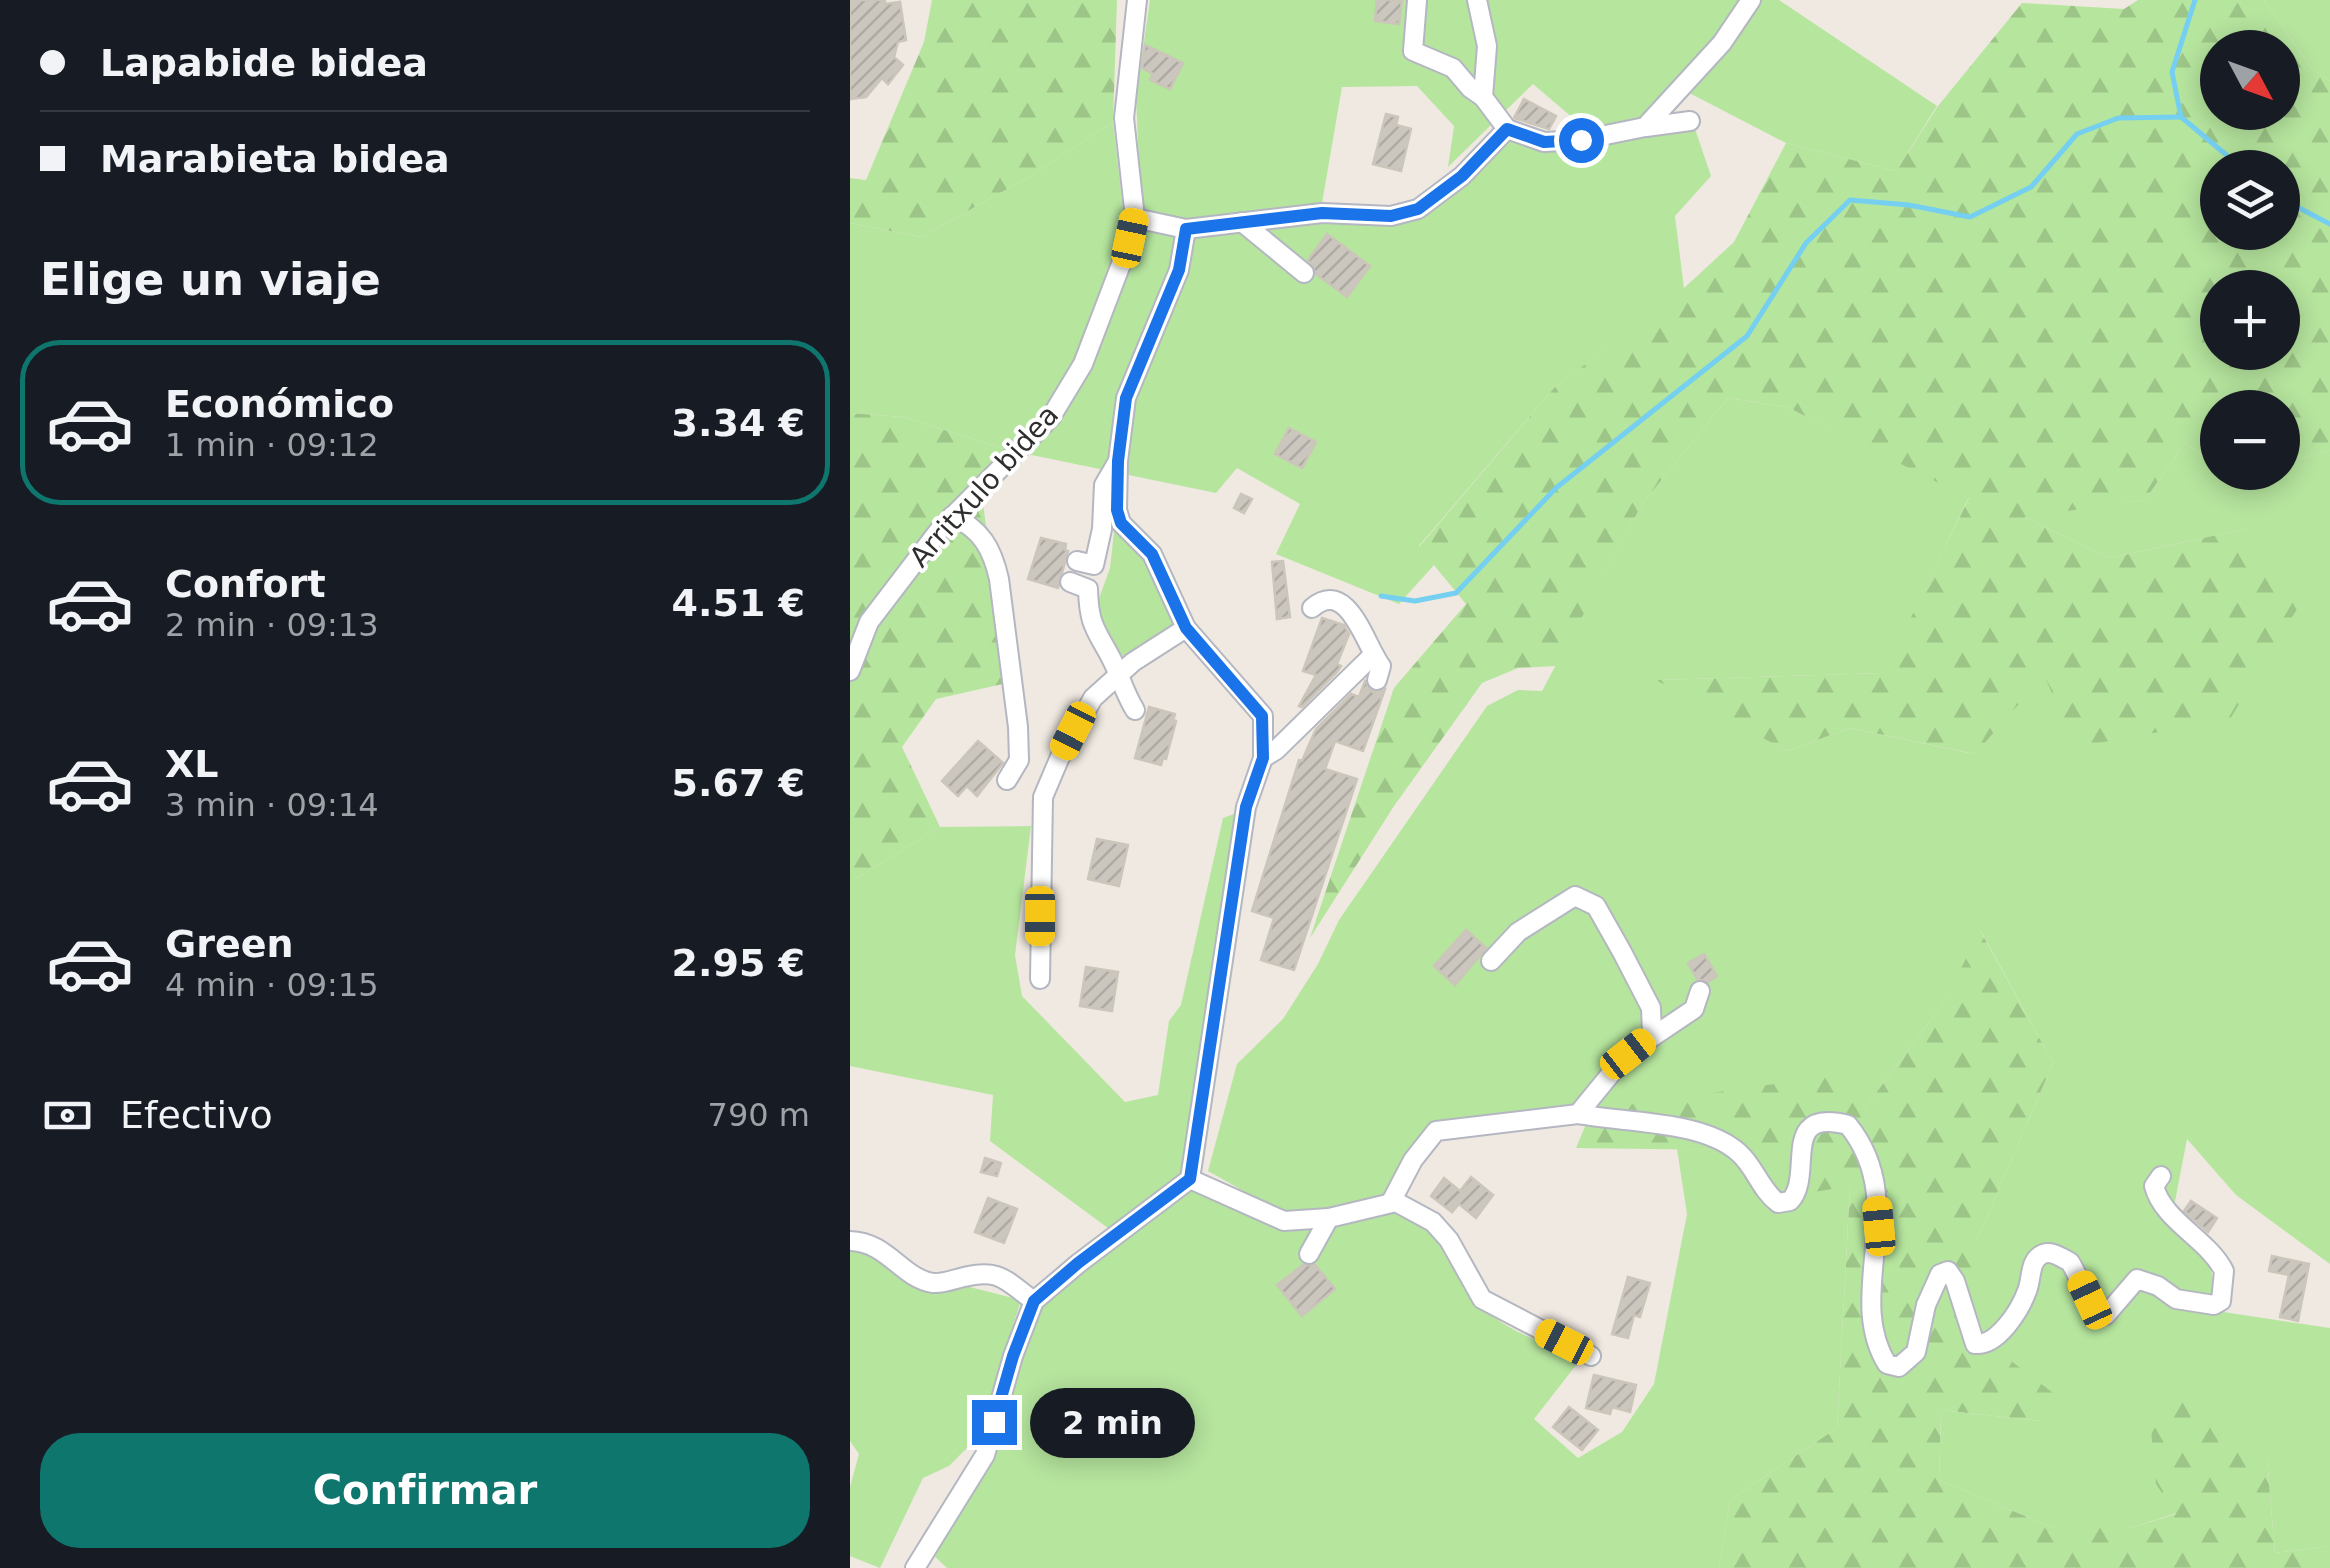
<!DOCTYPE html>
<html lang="es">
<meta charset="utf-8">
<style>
body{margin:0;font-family:"DejaVu Sans",sans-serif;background:#242831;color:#f1f3f6;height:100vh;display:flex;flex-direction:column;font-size:38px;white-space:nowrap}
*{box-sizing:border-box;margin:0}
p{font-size:32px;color:#9ea1a6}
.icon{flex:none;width:55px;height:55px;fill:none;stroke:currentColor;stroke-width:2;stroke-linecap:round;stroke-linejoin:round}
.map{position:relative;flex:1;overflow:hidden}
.details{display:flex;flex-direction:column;background:#171b24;width:850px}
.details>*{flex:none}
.top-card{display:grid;align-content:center;height:220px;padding:0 40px;background:#171b24}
.needle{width:65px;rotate:131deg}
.controls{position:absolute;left:1350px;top:30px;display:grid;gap:20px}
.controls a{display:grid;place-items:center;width:100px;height:100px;border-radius:50%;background:#171b24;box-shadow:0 5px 25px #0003;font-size:50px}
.end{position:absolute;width:45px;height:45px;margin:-22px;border:12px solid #1a73e8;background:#fff;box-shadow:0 0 0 5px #fff}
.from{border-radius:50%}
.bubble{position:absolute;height:70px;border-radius:35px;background:#171b24;box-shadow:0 5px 25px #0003;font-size:32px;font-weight:600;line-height:70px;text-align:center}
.car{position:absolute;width:30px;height:60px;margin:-30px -15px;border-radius:12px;box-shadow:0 0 8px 2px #0007;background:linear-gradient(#f5c518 24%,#345 0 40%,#f5c518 0 76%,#345 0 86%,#f5c518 0)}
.top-card b{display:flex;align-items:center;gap:35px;height:95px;font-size:38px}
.top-card b+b{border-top:2px solid #363941}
.top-card i{width:25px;height:25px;background:#f1f3f6}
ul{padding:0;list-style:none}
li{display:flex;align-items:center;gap:30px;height:165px;margin:0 20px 15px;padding:0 20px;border:5px solid transparent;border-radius:40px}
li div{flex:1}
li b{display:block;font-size:38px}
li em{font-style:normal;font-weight:600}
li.active{border-color:#0f766e}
li>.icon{width:90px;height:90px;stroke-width:1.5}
h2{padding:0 40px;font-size:45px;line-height:120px}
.pay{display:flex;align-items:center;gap:25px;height:110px;padding:0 40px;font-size:38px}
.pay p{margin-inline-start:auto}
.primary-button{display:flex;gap:20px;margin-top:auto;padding:20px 40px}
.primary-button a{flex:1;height:115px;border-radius:40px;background:#0f766e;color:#fff;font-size:40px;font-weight:600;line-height:115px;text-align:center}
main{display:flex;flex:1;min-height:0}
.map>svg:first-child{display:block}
.grass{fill:#b6e59e}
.forest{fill:url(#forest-firs);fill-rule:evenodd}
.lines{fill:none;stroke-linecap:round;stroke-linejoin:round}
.stream{stroke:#75cff0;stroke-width:5}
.building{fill:url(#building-hatch);stroke:#cbc5ba;stroke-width:2.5}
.minor-casing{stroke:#b4b7c1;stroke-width:22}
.minor{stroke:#fff;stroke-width:18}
.route{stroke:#1a73e8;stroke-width:12}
.labels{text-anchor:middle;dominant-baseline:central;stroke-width:8;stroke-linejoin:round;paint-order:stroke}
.street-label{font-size:28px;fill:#2e2e2e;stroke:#fff}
</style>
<main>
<section class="details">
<div class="top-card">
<b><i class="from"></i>Lapabide bidea</b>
<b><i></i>Marabieta bidea</b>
</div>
<h2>Elige un viaje</h2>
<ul>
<li class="active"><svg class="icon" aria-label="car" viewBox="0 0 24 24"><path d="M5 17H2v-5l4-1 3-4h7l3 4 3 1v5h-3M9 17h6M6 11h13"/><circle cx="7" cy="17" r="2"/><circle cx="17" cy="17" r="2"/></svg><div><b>Económico</b><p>1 min · 09:12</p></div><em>3.34 €</em></li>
<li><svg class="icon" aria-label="car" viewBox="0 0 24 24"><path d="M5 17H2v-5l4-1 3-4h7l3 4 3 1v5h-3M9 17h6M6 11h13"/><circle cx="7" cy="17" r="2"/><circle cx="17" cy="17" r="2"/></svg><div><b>Confort</b><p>2 min · 09:13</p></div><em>4.51 €</em></li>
<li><svg class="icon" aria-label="car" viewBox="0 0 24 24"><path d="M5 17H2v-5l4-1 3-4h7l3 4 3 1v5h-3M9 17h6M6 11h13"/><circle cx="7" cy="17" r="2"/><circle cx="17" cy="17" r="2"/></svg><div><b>XL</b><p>3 min · 09:14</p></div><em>5.67 €</em></li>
<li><svg class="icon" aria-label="car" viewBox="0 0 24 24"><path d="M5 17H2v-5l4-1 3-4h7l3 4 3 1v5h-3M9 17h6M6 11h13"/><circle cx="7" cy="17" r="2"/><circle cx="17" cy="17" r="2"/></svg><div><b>Green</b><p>4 min · 09:15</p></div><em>2.95 €</em></li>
</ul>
<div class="pay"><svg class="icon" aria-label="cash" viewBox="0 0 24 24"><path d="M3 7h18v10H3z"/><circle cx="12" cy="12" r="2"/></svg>Efectivo<p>790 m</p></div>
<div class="primary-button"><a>Confirmar</a></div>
</section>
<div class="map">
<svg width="1480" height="1568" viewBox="0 0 1480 1568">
<defs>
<pattern id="forest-firs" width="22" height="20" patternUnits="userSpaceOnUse" patternTransform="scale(2.5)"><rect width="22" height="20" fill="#b6e59e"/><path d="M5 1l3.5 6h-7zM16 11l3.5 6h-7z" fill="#9dc588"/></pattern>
<pattern id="building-hatch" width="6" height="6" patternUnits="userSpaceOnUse" patternTransform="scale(2.5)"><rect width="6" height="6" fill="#cbc7bf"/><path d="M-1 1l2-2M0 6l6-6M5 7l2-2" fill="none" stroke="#afaba4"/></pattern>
</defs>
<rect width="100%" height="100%" fill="#efe9e1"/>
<g class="grass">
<polygon points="300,0 929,0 1087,106 1046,171 936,143 822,84 790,122 737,130 683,84 598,167 604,126 567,86 492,87 472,203 339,219 291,210 286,97"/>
<polygon points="1414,0 1480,0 1480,81 1461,68"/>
<polygon points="263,122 275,226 346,238 471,222 554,224 619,179 657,139 714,151 845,129 861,176 825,216 834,289 704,388 569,546 584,565 549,604 426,554 450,504 387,468 366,493 158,450 53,417 0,413 0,223 71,237 179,177"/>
<path d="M878,398l59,9 182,90 -84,176 -226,7 128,71 63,-23 124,26 70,-80 201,-145 -135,29 -88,-42 123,-16 40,-57 32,23 1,6 9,1 8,5 19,-5 28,-1 1,-8 47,-14v814l-94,-69 -49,-56 -16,83c30,29 51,43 39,88l120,18v218l-55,7 -8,-94 -90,54 -47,15h-76l-115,-48 2,-70 100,11 -64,-86v-95l76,-177 -72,-132 -36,70 -81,108 -272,1 -145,10 -28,21 -30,52 -61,18 -47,1 -73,-41 29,-107 46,-45 35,-55 21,-44 148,-214 31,-16 24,1 100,-187z"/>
<polygon points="265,523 299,561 326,625 276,660 254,632 248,617 247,604 260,568"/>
<polygon points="389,812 333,1175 262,1231 140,1141 143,1095 0,1066 0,882 90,827 181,826 165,955 172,996 275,1102 308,1095 319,1021 331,1005 373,818"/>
<path d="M827,1149l47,1 42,50 84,-15 -13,243 -107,72 -11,68h-772l-18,-17 58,-94 53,-151 149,-115 20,2 73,36 102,-18c70,9 62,66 106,103 24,20 62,32 90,46l-46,59 44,39 44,-26 32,-48 33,-170z"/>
<polygon points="0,1246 34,1255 77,1291 108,1284 171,1300 128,1437 99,1466 73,1478 30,1568 0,1556 0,1487 9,1454 0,1441"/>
</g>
<g class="forest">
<polygon points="82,0 267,0 263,122 179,177 71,237 0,223 0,178 16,180 74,42"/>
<path d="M1288,0h126l47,68 19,13v369l-47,14 -1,-56h-64l-1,58 -32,-23 -40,57 -121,17 86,41 135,-29 52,80 -67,110 -154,28 -32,-72 -69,79 -125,-26 -63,23 -131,-71 228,-7 85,-175 -182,-91 -59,-9 -86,106 -86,162 -38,2 -36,15 -88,123 -84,132 84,-250 72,-84 -47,-57 135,-159 129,-99 51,-47 52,-99 110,28 42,-65 84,-103 102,6zM1368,48h64v64h-64zM1368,168h64v64h-64zM1368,288h64v64h-64z"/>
<polygon points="0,413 53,417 158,450 130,481 157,683 86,699 52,747 90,827 0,882"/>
<polygon points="1130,930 1203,1063 1127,1240 1127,1335 1203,1393 1191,1421 1091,1410 1089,1480 1204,1528 1280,1528 1326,1514 1306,1484 1300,1419 1338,1379 1417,1459 1425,1553 1480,1546 1480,1568 869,1568 880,1500 987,1428 1000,1186 916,1200 874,1150 726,1148 742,1110 974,1077 1014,1109 1095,1001"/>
</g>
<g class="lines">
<g class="stream">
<polyline points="1345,0 1322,72 1331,117 1392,168"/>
<polyline points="1432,199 1480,224"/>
<polyline points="531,596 565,601 606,593 706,488 897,336 956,243 1000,200 1059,205 1120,217 1181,187 1227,134 1268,118 1331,117"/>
</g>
</g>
<g class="building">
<polygon points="0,0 35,0 35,4 50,2 56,40 48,42 44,57 53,65 38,84 32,78 16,97 0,99"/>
<polygon points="527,0 552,0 549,24 525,21"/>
<polygon points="295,45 333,63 320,89 300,80 303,74 292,68"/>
<polygon points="674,99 706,116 699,129 664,118"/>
<polygon points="536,114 548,117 546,125 561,129 551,171 523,164"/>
<polygon points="477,234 520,266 497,297 466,274 458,260"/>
<polygon points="439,428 466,442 452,468 425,454"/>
<polygon points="391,494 402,499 394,513 384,508"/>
<polygon points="191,538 216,544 215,550 218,551 208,588 178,579"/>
<polygon points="433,561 440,617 427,619 422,562"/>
<polygon points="472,618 494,625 499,634 487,664 491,666 487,672 452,707 449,706 466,675 453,671"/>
<polygon points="515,681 523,692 535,689 513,751 485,741 475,769 507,779 444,970 411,960 424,918 402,911 449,760 452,761 466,729 501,694 509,697"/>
<polygon points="299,707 325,714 323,720 326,721 316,759 313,758 311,765 285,758"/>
<polygon points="128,741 153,763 127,796 117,786 108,796 92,781"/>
<polygon points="247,839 278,845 269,886 238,879"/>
<polygon points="616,930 636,948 605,985 584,966"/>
<polygon points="854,954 867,976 858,982 847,979 838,963"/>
<polygon points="236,967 268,972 262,1011 230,1006"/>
<polygon points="135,1158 151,1163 147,1176 131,1172"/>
<polygon points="621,1177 643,1195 626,1218 609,1204 602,1212 581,1196 594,1178 610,1191"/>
<polygon points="138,1198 167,1209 154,1243 125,1232"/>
<polygon points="1341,1201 1367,1218 1358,1232 1334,1211"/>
<polygon points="1422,1256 1459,1264 1448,1321 1430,1317 1439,1275 1419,1271"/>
<polygon points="453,1265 465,1265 485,1289 452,1316 427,1285"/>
<polygon points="778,1277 800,1283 790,1317 784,1315 778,1338 762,1334"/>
<polygon points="744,1375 786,1385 780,1412 762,1407 760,1414 736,1408"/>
<polygon points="719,1407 748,1430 732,1450 703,1427"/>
</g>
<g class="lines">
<defs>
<g id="minor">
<polyline points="567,0 563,51 603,68 620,88 633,97"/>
<polyline points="627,0 637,46 633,97 657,129"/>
<polyline points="796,127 840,121"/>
<polyline points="285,218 336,229 472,213 541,216 568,209 612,176 657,129 694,142 731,140 795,127 872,43 901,0"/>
<polyline points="392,222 454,273"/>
<path d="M102,516c29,13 40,32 47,63l19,148 1,33 -12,20"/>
<polyline points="227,561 244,565 252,529 254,485 268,461"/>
<path d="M220,582l18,7c1,36 7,39 23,69 9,17 13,34 24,52"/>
<path d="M462,608c36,-31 53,37 69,58l-4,14"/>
<polyline points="0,671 19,622 90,529 201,417 233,364 281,238 285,218 274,118 287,0"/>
<polyline points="413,758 426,750 523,655"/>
<polyline points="641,961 668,932 725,896 746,906 772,952 801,1008 802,1034"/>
<polyline points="190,979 193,797 210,757 243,698 283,662 336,628"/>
<path d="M728,1114c46,9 125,6 161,39 16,14 21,36 39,50l12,-2c25,-26 -12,-94 58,-76 64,79 -5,168 39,239l12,3 17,-15 10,-47 14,-31 8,-3 7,10 20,63c23,2 45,-34 52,-53 5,-12 2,-29 14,-36 9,-6 21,3 29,7 11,18 17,42 36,53l31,-36 21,7 18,13 38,6 7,-4 3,-30c-16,-32 -61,-50 -70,-85l7,-10"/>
<polyline points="340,1179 434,1221 479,1218 546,1202 583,1222 599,1240 632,1299 741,1356"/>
<polyline points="541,1202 563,1160 586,1131 728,1114 777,1054 844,1009 850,991"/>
<path d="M0,1241c38,1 51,37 83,42 10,1 22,-4 31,-6 36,-9 42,4 70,24"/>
<polyline points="459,1254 479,1218"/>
<polyline points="65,1568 135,1455 163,1356 184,1301 229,1263 340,1179 396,807 413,758 413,716 336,628 302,554 271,523 267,510 268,461 276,398 329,270 336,229"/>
</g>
</defs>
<use href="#minor" class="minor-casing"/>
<use href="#minor" class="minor"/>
</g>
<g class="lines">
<polyline class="route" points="144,1422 163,1356 184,1301 228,1263 340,1179 396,807 413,758 412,716 336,628 302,554 271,523 267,510 268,461 276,398 329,270 336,229 472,213 541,216 568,209 612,176 657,129 694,142 731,140"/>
</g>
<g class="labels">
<g class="street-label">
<text transform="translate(134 486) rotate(-48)">Arritxulo bidea</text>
</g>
</g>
</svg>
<div class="controls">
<a><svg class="needle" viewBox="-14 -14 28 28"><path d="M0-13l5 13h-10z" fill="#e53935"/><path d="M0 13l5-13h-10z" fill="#9ea1a6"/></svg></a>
<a><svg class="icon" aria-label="layers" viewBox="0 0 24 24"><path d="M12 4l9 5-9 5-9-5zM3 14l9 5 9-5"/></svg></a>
<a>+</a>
<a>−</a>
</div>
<i class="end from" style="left:731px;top:140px"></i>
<i class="end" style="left:144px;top:1422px"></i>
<div class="bubble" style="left:180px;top:1388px;width:165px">2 min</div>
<i class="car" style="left:280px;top:238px;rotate:12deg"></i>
<i class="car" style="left:223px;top:731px;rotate:207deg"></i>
<i class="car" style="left:190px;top:916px;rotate:180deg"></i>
<i class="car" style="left:778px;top:1054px;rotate:52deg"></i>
<i class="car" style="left:1029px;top:1226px;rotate:355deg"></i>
<i class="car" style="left:1240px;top:1300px;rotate:335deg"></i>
<i class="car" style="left:714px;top:1342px;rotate:297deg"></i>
</div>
</main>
